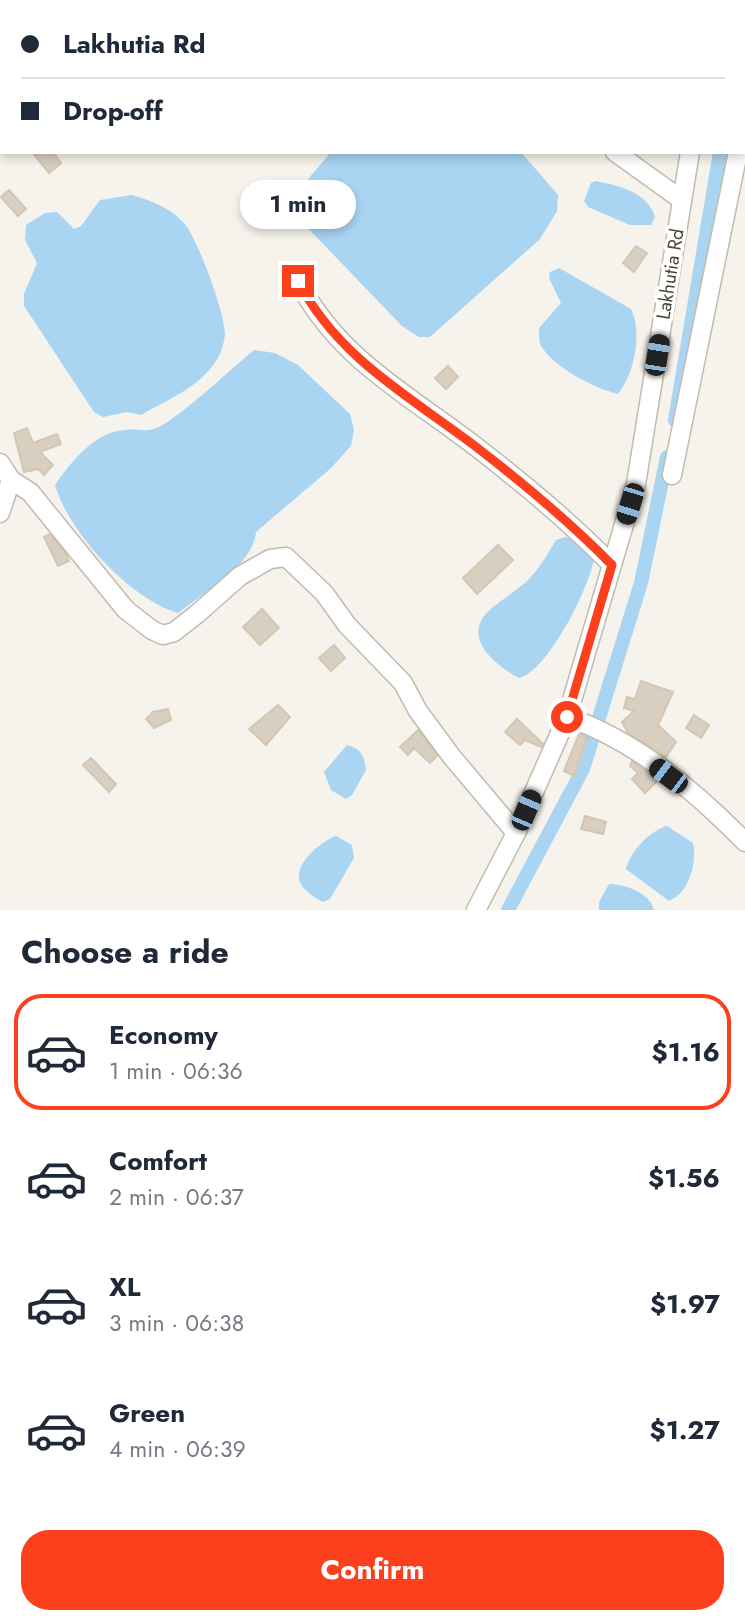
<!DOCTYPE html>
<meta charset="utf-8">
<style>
body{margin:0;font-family:Jost,sans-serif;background:#f2f2f3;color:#1f2937;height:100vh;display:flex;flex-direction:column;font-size:26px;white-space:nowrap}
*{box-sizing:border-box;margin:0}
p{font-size:23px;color:#747a83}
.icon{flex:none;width:38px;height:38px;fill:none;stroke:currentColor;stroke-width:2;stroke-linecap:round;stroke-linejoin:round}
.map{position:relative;height:910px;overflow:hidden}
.sheet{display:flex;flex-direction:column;background:#fff;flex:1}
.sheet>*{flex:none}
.top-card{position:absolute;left:0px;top:0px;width:746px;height:154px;box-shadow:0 4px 10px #0003;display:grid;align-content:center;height:154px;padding:0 21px;background:#fff}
.end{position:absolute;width:32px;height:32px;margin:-16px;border:9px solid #fc3f1d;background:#fff;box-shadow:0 0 0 4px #fff}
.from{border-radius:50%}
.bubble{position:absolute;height:49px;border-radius:24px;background:#fff;box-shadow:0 4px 10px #0003;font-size:23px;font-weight:700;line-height:49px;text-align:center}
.car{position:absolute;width:21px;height:42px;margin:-21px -10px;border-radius:9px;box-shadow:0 0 5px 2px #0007;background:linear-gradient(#222 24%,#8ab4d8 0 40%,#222 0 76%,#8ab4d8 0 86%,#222 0)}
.top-card b{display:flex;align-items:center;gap:24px;height:66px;font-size:26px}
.top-card b+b{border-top:2px solid #e0e1e3}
.top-card i{width:18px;height:18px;background:#1f2937}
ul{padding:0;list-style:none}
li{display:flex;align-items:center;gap:21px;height:116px;margin:0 14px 10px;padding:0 7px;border:4px solid transparent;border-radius:28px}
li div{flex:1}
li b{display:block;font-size:26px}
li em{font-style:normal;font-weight:700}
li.on{border-color:#fc3f1d}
li>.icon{width:63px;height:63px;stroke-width:1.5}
h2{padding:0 21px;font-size:32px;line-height:84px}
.cta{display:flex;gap:14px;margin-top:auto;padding:14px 21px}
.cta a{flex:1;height:80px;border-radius:28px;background:#fc3f1d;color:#fff;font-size:28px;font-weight:700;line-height:80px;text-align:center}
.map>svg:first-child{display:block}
.water{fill:#a9d4f2}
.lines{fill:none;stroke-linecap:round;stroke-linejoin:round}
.canal{stroke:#a9d4f2;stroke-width:14}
.building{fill:#d8cfc1;stroke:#d3c7b4;stroke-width:2}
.minor-casing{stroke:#c2bbae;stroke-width:21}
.minor{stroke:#fff;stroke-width:18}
.route{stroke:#fc3f1d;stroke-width:9}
.labels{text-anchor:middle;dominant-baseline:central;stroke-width:7;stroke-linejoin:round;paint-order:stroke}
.street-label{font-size:19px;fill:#4b4439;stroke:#fff}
</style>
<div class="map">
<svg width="745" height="910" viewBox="0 0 745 910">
<rect width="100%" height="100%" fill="#f6f3ec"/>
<g class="water">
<path d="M331,152h190l37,43 -1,16 -17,28 -110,98h-11l-17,-11 -102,-106c-9,-30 13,-45 31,-68z"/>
<path d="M596,181c24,5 51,11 59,36l-4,8h-21l-42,-18 -4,-6 7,-18z"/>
<path d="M132,195c20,6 42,14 55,32 12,17 37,84 38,106 0,6 -3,15 -5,21 -15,31 -51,45 -79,61l-14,-3 -24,5 -9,-5 -70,-106v-12l13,-31 -12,-23 1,-15 19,-12 12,-1 17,17 7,-3 19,-26z"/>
<path d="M559,268l72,41c12,24 3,65 -13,85 -24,-6 -66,-27 -78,-50 -1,-4 -1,-12 -1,-16l22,-25 -12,-25 1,-6z"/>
<path d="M254,350l21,3 23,12 52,49 4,16 -3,16 -21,23 -74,63c-3,34 -53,61 -78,81 -48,-14 -109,-80 -123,-128 16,-23 39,-53 70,-55 18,-2 22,5 41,-7 31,-21 59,-49 88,-73z"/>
<path d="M565,537l13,3 16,19c-5,29 -46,112 -75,119 -26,-14 -60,-43 -27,-70 12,-10 24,-17 35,-27 12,-12 20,-26 29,-41z"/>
<path d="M347,745c15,4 17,11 19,25l-14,25 -6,4 -15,-9 -7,-18z"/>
<path d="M667,826l26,17c4,19 -3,49 -24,58l-43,-32c4,-18 24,-38 41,-43z"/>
<path d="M336,836l16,9 2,13 -24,41 -7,3c-9,-5 -23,-13 -24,-24 -2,-17 23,-37 37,-42z"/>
<path d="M609,884c16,0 41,9 45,26h-55v-8z"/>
</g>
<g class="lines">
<g class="canal">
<polyline points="744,32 745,26"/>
<polyline points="675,420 720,152"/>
<polyline points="508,910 583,769 641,583 667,457"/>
</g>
</g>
<g class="building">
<polygon points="32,152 53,152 61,163 49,173"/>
<polygon points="9,190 26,209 18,216 1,197"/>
<polygon points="636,246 647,253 634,272 623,263"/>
<polygon points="448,366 458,377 446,389 435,378"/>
<polygon points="27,428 33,443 57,434 61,444 40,452 53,465 44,475 38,469 24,472 14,433"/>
<polygon points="50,534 67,555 69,561 58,566 44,537"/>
<polygon points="498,545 513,560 477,594 463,578"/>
<polygon points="262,609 279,628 260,645 243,627"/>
<polygon points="334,645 345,658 331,671 319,658"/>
<polygon points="641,681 673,692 658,725 676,742 666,757 628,733 622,722 634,711 624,708 627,697 635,699"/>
<polygon points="278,705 290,717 266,745 249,729"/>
<polygon points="168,709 171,720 154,728 146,719 153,712"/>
<polygon points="694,715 709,725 701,738 686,728"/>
<polygon points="517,719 543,744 541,747 525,740 520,745 505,732"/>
<polygon points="418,730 437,756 430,763 414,748 408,755 400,747"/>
<polygon points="579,734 587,737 574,776 564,771"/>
<polygon points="91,758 116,784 109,792 83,765"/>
<polygon points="632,761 658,780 645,793 632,779 638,773 630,766"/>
<polygon points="585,816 606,822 603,834 581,829"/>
</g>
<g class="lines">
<defs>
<g id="minor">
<polyline points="427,0 429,2"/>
<polyline points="684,0 687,2"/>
<polyline points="717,2 717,0"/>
<polyline points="744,121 745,114"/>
<polyline points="615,152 682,200"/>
<path d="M298,281c40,78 111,114 177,165 48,37 95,76 137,119"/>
<polyline points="0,463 11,480 0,513"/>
<polyline points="672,475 738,152"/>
<polyline points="11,480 30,492 126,610 152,630 163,635 174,632 197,614 240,576 270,559 286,557 324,593 347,625 403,683 418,711 452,757 516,833"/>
<path d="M567,717c68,23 128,74 178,125"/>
<polyline points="476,910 516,833 567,717 636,484 690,152"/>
</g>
</defs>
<use href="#minor" class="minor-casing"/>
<use href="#minor" class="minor"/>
</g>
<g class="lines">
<path class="route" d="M298,281c40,77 111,115 177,165 48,37 95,76 137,119l-45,152"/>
</g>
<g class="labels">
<g class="street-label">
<text transform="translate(670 274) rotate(-81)">Lakhutia Rd</text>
</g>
</g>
</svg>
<i class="end from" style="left:567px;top:717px"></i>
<i class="end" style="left:298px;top:281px"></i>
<div class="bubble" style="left:240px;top:180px;width:116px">1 min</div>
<i class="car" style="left:657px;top:355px;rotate:9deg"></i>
<i class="car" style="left:630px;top:504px;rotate:197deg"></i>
<i class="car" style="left:668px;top:776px;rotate:307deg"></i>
<i class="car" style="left:526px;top:810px;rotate:23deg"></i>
<div class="top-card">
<b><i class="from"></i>Lakhutia Rd</b>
<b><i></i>Drop-off</b>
</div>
</div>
<section class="sheet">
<h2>Choose a ride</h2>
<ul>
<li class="on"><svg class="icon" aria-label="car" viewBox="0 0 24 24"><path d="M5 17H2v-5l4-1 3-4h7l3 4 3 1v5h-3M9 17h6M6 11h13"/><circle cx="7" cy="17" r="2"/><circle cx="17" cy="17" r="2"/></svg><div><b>Economy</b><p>1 min · 06:36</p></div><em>$1.16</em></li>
<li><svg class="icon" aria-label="car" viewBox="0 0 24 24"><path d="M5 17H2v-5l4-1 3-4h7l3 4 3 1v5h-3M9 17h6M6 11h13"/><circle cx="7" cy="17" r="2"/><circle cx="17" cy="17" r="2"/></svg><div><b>Comfort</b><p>2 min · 06:37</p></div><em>$1.56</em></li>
<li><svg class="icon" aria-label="car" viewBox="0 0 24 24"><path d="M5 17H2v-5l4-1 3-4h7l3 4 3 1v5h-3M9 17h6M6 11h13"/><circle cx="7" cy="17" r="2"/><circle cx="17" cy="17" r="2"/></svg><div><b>XL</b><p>3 min · 06:38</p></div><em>$1.97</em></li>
<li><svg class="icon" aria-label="car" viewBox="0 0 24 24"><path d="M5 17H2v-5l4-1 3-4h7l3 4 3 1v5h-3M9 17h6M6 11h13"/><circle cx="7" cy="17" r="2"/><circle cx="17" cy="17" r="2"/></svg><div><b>Green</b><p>4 min · 06:39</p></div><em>$1.27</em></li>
</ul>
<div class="cta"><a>Confirm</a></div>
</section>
